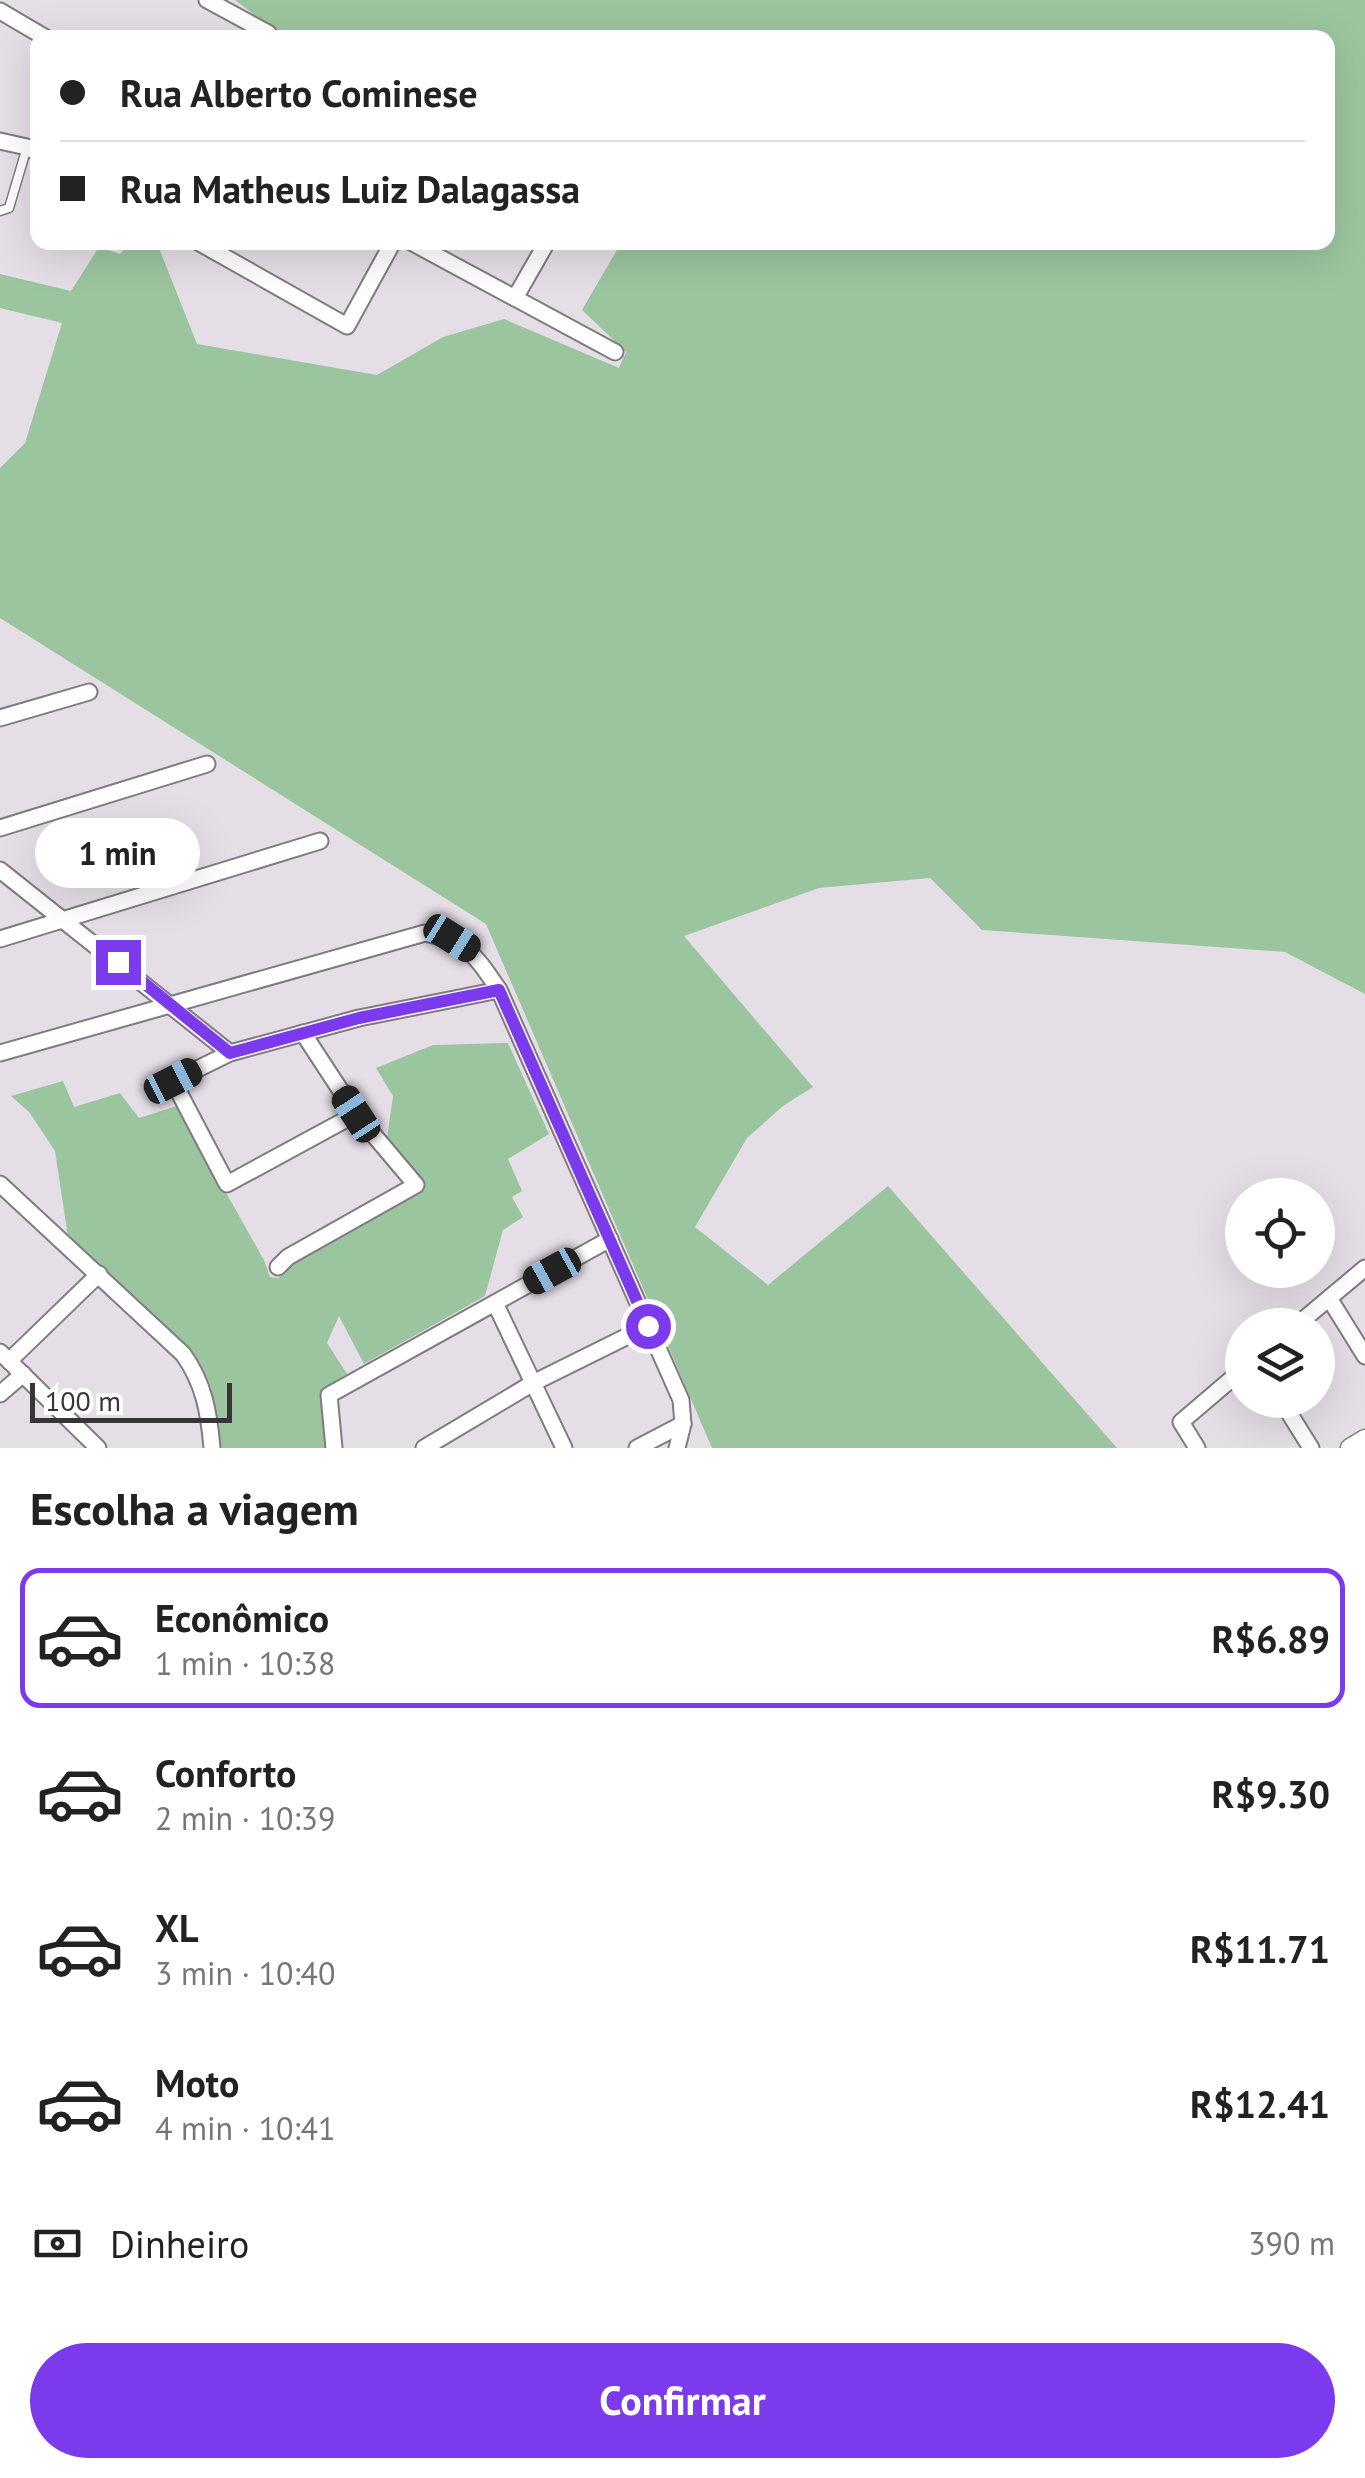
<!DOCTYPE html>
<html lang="pt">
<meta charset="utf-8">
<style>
body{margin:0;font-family:"PT Sans",sans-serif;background:#f2f2f2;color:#222;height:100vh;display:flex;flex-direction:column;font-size:38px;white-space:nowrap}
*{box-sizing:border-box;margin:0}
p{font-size:32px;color:#767676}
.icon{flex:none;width:55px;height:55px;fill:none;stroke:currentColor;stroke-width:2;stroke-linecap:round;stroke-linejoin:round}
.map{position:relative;height:1448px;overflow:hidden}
.details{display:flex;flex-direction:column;background:#fff;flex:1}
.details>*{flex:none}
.banner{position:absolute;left:30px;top:30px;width:1305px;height:220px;border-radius:20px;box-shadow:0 10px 40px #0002;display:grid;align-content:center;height:220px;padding:0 30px;background:#fff}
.tools{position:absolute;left:1225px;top:1178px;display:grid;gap:20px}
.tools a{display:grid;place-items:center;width:110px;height:110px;border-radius:50%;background:#fff;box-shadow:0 10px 40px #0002;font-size:50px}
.scale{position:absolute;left:30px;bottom:25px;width:202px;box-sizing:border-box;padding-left:10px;border:5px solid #383539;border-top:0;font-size:28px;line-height:35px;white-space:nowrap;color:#383539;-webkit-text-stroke:8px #fff;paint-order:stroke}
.end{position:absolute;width:45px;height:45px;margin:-22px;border:12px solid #7c3aed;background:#fff;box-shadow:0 0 0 5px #fff}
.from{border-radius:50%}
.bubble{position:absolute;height:70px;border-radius:35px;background:#fff;box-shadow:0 10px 40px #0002;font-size:32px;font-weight:700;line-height:70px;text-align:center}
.car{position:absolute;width:30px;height:60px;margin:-30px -15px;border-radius:12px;box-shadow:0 0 8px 2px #0007;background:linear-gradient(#222 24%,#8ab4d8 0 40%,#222 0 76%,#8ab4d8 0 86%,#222 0)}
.banner b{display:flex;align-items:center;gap:35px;height:95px;font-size:38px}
.banner b+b{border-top:2px solid #e0e0e0}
.banner i{width:25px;height:25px;background:#222}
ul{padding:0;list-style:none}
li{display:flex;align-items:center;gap:30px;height:140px;margin:0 20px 15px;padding:0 10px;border:5px solid transparent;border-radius:20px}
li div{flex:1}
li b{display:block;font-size:38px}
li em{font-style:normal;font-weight:700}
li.active{border-color:#7c3aed}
li>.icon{width:90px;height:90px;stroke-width:1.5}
h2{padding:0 30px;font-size:45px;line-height:120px}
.pay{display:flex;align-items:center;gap:25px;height:110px;padding:0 30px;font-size:38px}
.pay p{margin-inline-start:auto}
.action{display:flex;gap:20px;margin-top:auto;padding:20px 30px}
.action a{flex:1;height:115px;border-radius:60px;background:#7c3aed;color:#fff;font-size:40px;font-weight:700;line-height:115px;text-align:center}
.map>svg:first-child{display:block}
.green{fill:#9bc59f}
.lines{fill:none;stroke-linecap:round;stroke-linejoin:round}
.service-casing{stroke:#827a82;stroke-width:11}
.minor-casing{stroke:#827a82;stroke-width:19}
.tertiary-casing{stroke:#827a82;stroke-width:21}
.service{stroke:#fff;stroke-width:8}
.minor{stroke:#fff;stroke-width:15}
.tertiary{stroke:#fff;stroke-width:18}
.route{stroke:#7c3aed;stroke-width:12}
</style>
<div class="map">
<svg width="1365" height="1448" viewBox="0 0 1365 1448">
<rect width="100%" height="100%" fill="#e6dee7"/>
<g class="green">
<polygon points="235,0 1365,0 1365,994 1285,952 982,930 930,878 819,888 684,936 813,1087 783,1106 747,1138 695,1227 768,1285 888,1186 1117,1448 712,1448 486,924 0,618 0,468 25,443 62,323 0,308 0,274 71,291 99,247 120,254 129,243 157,243 197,344 377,375 443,337 504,319 619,368 626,352 582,310 621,243 1328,242 1328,38 285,38"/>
<polygon points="508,1043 549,1134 508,1159 522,1191 512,1197 523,1217 503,1230 485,1296 364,1364 339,1316 327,1343 347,1374 323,1390 328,1448 218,1448 215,1412 198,1361 68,1237 55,1151 29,1112 11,1096 63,1081 74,1107 120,1093 139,1118 177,1106 264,1260 270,1277 278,1278 286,1273 290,1260 424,1187 387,1138 393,1096 376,1068 433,1045"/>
</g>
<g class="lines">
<defs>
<polyline id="service" points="0,211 9,208 27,147"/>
<g id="minor">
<polyline points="207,0 268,33 271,38"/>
<polyline points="0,11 46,38"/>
<polyline points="0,141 27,147 38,153"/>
<polyline points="198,242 347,326 393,242"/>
<polyline points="411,242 615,352"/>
<polyline points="515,298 547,242"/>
<polyline points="0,718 89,692"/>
<polyline points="0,828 207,764"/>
<polyline points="0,870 230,1053"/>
<polyline points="0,939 320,841"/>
<path d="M0,1053l425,-120c43,9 50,22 74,57l182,410 2,24 -6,24"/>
<polyline points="356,1114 227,1184 173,1081 230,1053 359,1018 499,990"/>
<path d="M0,1184l183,170c21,29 26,59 29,94"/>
<polyline points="278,1267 288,1257 416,1185 356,1114 303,1033"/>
<polyline points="1329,1298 1365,1356"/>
<polyline points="495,1303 564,1448"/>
<polyline points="1297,1325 1365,1268"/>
<polyline points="0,1352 98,1448"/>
<polyline points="9,1361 99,1274"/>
<polyline points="0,1394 23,1374"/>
<polyline points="1281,1400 1311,1448"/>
<polyline points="334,1448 329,1395 610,1239"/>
<polyline points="424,1448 533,1383 648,1326"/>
<polyline points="637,1448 683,1424"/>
<polyline points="1197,1448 1181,1422 1242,1370"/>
</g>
<polyline id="tertiary" points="1350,1448 1365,1439"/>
</defs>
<use href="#service" class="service-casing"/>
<use href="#minor" class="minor-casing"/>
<use href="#tertiary" class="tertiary-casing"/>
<use href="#service" class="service"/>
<use href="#minor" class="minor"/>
<use href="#tertiary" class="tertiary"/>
</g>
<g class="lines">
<polyline class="route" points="118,962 230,1053 359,1018 499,990 648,1326"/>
</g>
</svg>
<div class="tools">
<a><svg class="icon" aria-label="locate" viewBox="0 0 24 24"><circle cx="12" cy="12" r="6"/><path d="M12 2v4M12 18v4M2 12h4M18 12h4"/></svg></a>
<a><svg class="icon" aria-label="layers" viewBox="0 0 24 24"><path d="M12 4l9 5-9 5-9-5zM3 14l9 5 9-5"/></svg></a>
</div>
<div class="scale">100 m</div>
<i class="end from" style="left:648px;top:1326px"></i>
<i class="end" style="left:118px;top:962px"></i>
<div class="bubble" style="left:35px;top:818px;width:165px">1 min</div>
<i class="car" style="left:452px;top:938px;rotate:122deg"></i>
<i class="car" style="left:173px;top:1081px;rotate:63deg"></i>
<i class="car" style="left:356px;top:1114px;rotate:327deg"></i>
<i class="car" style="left:552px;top:1271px;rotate:241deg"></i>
<div class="banner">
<b><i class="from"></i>Rua Alberto Cominese</b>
<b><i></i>Rua Matheus Luiz Dalagassa</b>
</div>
</div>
<section class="details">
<h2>Escolha a viagem</h2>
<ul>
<li class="active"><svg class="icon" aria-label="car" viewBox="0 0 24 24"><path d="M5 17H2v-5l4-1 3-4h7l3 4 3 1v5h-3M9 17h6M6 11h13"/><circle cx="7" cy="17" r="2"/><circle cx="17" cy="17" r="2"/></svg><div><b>Econômico</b><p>1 min · 10:38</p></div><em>R$6.89</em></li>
<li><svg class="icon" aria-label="car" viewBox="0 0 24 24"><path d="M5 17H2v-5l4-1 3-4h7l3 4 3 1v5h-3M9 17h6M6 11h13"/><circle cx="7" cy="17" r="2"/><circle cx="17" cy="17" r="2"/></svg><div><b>Conforto</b><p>2 min · 10:39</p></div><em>R$9.30</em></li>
<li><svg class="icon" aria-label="car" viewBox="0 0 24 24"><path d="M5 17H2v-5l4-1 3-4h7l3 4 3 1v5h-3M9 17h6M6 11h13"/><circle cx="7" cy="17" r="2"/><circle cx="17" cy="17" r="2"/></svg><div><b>XL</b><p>3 min · 10:40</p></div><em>R$11.71</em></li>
<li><svg class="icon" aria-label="car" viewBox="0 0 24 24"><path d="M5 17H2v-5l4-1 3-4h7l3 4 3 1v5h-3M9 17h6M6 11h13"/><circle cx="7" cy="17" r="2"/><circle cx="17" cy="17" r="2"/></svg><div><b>Moto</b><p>4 min · 10:41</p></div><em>R$12.41</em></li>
</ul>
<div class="pay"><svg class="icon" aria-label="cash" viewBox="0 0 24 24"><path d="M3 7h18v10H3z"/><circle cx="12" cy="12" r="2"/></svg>Dinheiro<p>390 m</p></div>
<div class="action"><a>Confirmar</a></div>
</section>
